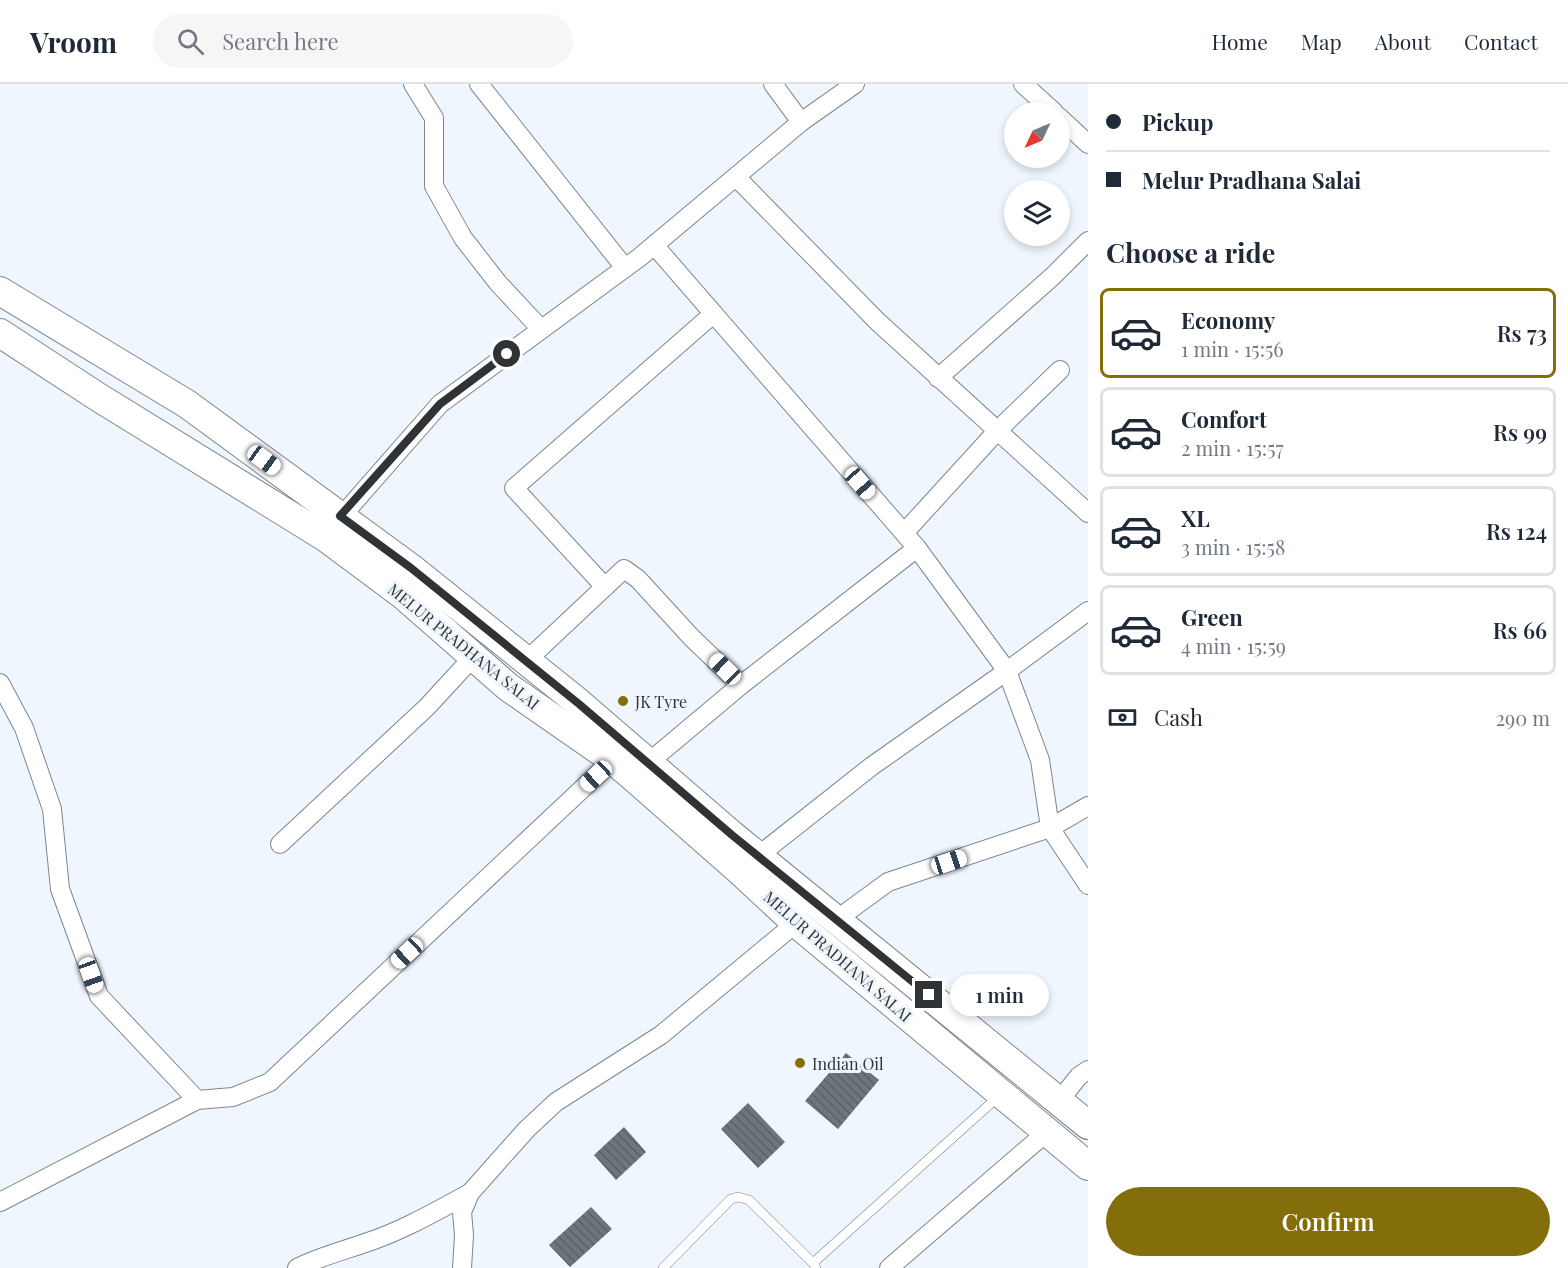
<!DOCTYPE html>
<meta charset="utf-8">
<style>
body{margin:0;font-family:"Playfair Display",serif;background:#f6f6f7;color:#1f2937;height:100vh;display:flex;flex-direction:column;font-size:22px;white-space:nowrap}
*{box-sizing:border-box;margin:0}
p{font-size:20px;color:#747a83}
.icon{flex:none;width:33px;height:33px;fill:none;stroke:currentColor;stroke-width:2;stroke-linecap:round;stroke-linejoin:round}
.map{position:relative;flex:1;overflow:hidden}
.sheet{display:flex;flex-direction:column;background:#fff;width:480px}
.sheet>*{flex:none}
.guide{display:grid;align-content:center;height:132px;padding:0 18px;background:#fff}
.needle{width:39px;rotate:226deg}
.buttons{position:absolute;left:1004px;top:18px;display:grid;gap:12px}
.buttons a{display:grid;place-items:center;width:66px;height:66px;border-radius:50%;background:#fff;box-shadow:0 3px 9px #0003;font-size:30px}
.end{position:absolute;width:27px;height:27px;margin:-14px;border:8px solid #2f3336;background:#fff;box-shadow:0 0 0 3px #fff}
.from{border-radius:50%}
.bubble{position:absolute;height:42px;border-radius:21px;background:#fff;box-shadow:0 3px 9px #0003;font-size:20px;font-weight:600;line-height:42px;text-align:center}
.car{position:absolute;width:18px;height:36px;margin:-18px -9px;border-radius:8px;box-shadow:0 0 4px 2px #0007;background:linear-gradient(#fff 24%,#345 0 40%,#fff 0 76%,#345 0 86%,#fff 0)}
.guide b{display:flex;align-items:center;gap:21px;height:57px;font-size:22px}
.guide b+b{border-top:2px solid #e0e1e3}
.guide i{width:15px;height:15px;background:#1f2937}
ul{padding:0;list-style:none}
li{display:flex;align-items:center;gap:18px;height:90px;margin:0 12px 9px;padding:0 6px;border:3px solid #e0e1e3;border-radius:9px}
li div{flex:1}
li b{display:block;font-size:22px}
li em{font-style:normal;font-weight:600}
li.active{border-color:#846e0c}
li>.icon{width:54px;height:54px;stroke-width:1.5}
h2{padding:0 18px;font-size:27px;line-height:72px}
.pay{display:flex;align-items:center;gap:15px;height:66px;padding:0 18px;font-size:22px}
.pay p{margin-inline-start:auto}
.cta{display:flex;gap:12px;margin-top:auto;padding:12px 18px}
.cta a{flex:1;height:69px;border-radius:36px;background:#846e0c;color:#fff;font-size:24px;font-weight:600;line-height:69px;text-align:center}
header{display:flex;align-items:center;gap:36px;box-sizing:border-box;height:84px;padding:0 30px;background:#fff;border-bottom:2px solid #e0e1e3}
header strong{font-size:28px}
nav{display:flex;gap:33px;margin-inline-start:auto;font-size:21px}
.search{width:420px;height:54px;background:#f6f6f7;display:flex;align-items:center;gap:15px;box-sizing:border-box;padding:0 21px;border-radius:33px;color:#747a83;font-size:22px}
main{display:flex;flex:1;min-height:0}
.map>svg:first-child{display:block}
.building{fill:url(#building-back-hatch)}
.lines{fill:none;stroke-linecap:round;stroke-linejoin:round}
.service-casing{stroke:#7d868e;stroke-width:10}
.minor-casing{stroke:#7d868e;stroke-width:20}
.primary-casing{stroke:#7d868e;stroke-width:30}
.service{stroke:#fff;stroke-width:9}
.minor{stroke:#fff;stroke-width:18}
.primary{stroke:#fff;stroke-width:28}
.route{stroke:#2f3336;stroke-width:8}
.poi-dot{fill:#846e0c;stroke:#eff6fd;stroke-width:2}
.labels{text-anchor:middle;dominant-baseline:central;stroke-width:6;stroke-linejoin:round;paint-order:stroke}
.street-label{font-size:16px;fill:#2f3336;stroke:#eff6fd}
.poi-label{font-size:16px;fill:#2f3336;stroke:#eff6fd;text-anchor:start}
</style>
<header>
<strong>Vroom</strong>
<div class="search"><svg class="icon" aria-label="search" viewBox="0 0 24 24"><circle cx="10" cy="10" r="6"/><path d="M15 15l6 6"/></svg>Search here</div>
<nav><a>Home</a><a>Map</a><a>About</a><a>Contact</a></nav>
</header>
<main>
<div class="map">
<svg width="1088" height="1184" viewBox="0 0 1088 1184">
<defs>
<pattern id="building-back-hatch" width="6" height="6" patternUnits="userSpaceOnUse" patternTransform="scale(1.5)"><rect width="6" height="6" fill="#6d767d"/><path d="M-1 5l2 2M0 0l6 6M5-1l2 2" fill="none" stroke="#5a6167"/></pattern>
</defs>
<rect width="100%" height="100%" fill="#eff6fd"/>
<g class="building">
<polygon points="846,969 879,996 838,1045 805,1017"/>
<polygon points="748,1019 785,1058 758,1084 721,1045"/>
<polygon points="624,1043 646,1068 616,1096 594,1071"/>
<polygon points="591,1123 612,1145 570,1183 549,1161"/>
</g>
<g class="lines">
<defs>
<g id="service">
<polyline points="663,1184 731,1115 738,1113 749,1116 813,1179"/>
<polyline points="816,1184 813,1179 999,1012"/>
</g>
<g id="minor">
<polyline points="413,0 434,34 434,102 463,154 498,199 541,245"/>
<polyline points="479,0 625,184"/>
<polyline points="773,0 801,38"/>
<polyline points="1023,0 1054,28"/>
<polyline points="1059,33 1088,60"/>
<polyline points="736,93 878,238 1088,429"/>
<polyline points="654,161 917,464 1007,587 1040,676 1050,744 1088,722"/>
<polyline points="938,294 1053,192 1088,157"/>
<polyline points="334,441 440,320 640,173 801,38 855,0"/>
<polyline points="904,449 998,346 1060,286"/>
<polyline points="605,503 514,404 712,231"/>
<polyline points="526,577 624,485 638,495 691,553 741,601"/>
<polyline points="0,599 24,644 52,725 60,805 99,912 197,1016"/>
<polyline points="648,679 741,601 917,464"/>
<polyline points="280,760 427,623 474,572"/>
<polyline points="758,772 872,682 1007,587 1088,527"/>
<polyline points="836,836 888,798 1050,744 1088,801"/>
<polyline points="1059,1017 1079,992 1088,986"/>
<polyline points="0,1118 197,1016 233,1013 270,998 613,676"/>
<path d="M297,1184c24,-12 49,-18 74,-27 35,-12 67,-31 99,-48"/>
<polyline points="462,1184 464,1151 462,1128 470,1109 527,1045 556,1018 661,951 796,839"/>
<polyline points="889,1184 1047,1048"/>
</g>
<g id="primary">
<polyline points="0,207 187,320 411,484 579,619 732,751 1088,1041"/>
<polyline points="0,249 98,313 325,453 403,511 508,603 613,676 632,692 740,787 796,839 1088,1082"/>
</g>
</defs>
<use href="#service" class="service-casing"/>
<use href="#minor" class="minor-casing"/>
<use href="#primary" class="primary-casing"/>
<use href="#service" class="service"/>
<use href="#minor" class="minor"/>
<use href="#primary" class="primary"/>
</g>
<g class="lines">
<polyline class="route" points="507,270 440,320 340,432 411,484 579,620 732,751 929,911"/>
</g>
<g class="poi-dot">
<circle cx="623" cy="617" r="6"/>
<circle cx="800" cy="979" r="6"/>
</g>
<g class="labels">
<g class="street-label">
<text transform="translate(464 562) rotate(39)">MELUR PRADHANA SALAI</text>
<text transform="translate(838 872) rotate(41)">MELUR PRADHANA SALAI</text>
</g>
<g class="poi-label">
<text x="635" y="617">JK Tyre</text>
<text x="812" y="979">Indian Oil</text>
</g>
</g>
</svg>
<div class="buttons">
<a><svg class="needle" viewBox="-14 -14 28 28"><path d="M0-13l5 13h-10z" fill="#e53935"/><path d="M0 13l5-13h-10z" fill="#747a83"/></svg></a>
<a><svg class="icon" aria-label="layers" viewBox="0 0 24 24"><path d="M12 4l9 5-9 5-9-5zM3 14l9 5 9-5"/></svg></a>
</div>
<i class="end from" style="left:507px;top:270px"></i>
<i class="end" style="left:929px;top:911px"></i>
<div class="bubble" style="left:950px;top:890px;width:99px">1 min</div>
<i class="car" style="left:264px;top:376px;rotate:126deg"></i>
<i class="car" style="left:860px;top:399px;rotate:139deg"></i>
<i class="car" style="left:725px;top:585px;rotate:314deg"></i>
<i class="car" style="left:596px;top:692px;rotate:227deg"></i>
<i class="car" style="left:949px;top:778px;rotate:72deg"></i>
<i class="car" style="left:407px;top:869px;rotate:227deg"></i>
<i class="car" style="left:91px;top:891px;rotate:160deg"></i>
</div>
<section class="sheet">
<div class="guide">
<b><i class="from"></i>Pickup</b>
<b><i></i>Melur Pradhana Salai</b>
</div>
<h2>Choose a ride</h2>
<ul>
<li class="active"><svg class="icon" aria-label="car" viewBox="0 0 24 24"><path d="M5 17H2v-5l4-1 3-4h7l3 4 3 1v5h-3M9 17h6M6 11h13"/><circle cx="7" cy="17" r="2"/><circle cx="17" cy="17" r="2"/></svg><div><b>Economy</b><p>1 min · 15:56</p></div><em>Rs 73</em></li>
<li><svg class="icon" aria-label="car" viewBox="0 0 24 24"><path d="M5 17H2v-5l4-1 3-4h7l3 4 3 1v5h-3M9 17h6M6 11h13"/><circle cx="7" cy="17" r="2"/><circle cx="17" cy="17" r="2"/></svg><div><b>Comfort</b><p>2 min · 15:57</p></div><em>Rs 99</em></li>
<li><svg class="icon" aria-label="car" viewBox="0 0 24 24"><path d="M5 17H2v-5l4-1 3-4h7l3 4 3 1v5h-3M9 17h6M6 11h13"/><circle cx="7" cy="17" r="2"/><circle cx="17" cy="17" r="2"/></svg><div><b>XL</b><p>3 min · 15:58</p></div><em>Rs 124</em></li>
<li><svg class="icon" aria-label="car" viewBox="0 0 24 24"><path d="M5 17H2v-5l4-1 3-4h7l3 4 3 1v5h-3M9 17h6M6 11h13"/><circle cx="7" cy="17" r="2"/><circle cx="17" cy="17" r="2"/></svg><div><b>Green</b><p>4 min · 15:59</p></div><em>Rs 66</em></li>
</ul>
<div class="pay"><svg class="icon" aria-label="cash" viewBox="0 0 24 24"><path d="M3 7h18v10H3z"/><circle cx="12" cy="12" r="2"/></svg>Cash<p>290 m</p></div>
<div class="cta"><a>Confirm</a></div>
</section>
</main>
